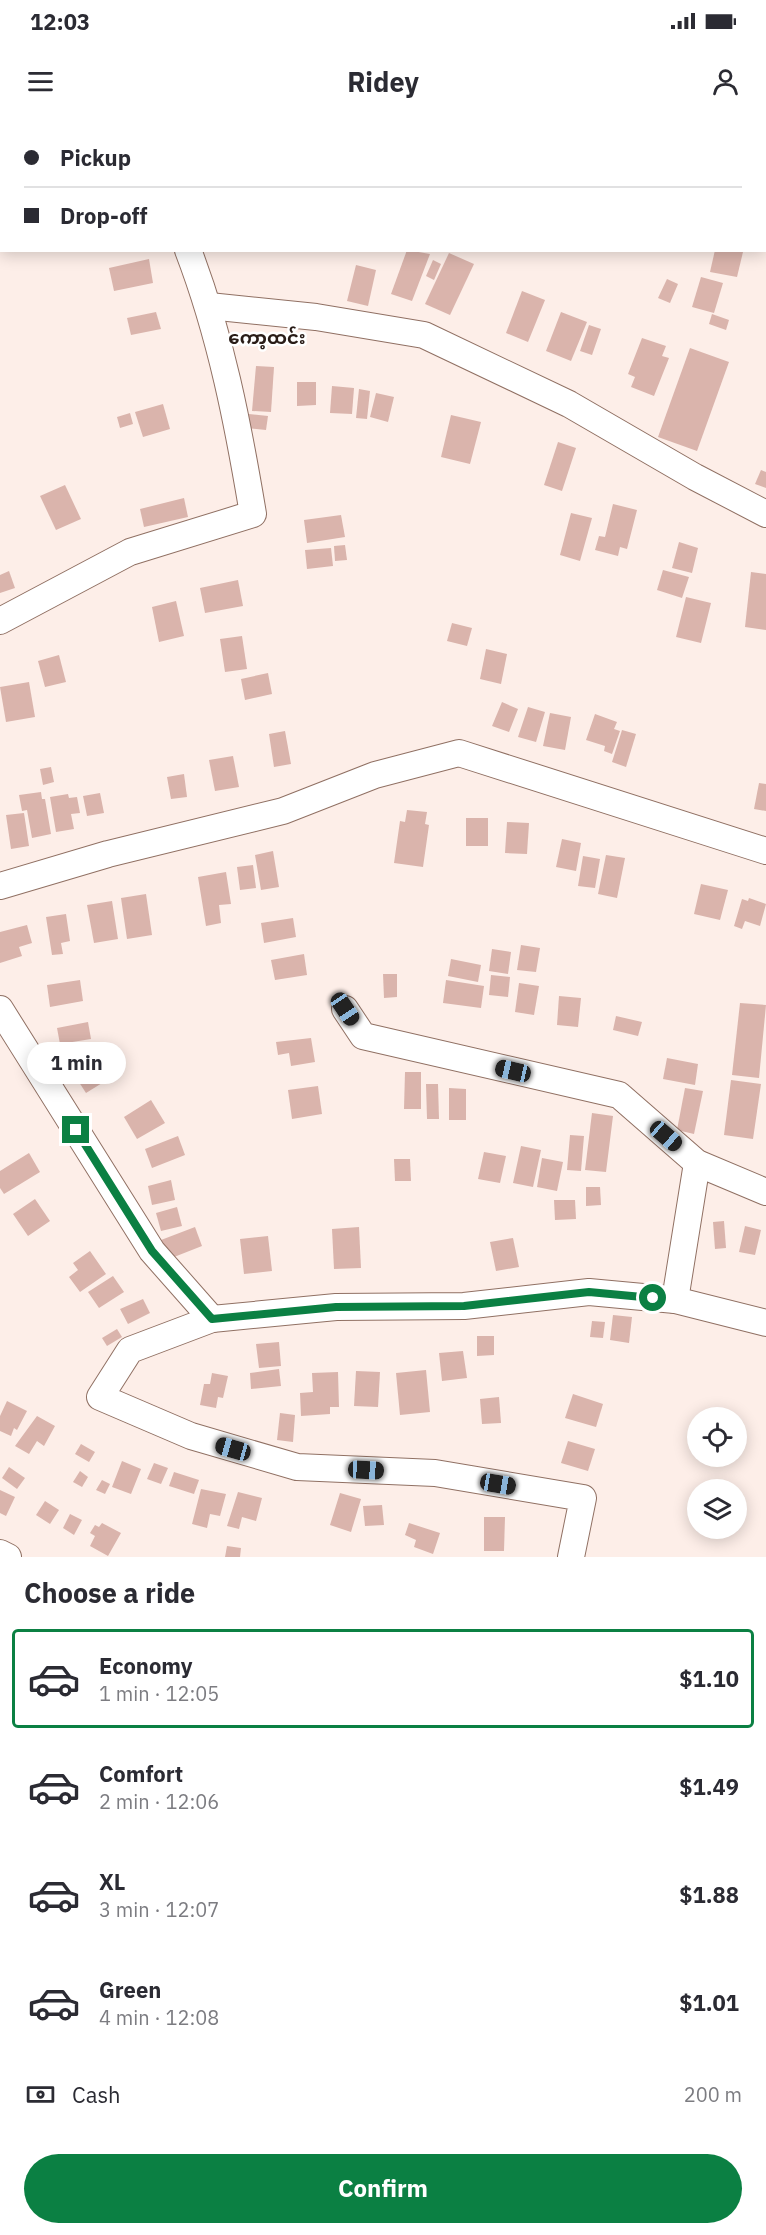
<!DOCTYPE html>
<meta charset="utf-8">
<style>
body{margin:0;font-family:"IBM Plex Sans","Noto Sans Myanmar",sans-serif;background:#f2f2f3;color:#2b2b33;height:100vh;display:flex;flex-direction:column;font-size:22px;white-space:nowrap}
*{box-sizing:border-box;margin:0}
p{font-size:20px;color:#7c7c81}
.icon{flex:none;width:33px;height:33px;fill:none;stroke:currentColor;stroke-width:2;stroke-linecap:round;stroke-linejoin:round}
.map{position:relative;height:1437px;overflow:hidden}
.details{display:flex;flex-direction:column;background:#fff;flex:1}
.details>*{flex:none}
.banner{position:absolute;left:0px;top:0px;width:766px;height:132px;box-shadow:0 3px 15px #0003;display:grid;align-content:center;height:132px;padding:0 24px;background:#fff}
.controls{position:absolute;left:687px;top:1287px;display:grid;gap:12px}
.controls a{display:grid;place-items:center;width:60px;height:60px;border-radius:50%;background:#fff;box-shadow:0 3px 15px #0003;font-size:30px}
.end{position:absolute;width:27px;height:27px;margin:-14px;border:8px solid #0b8043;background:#fff;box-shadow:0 0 0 3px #fff}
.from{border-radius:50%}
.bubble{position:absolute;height:42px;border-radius:21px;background:#fff;box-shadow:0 3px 15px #0003;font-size:20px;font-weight:700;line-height:42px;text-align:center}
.car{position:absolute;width:18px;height:36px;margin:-18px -9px;border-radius:8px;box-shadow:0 0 4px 2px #0007;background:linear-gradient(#222 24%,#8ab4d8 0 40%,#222 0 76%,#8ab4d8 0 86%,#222 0)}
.banner b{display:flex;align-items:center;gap:21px;height:57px;font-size:22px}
.banner b+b{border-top:2px solid #e1e1e2}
.banner i{width:15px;height:15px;background:#2b2b33}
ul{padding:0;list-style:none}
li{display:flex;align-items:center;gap:18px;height:99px;margin:0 12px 9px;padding:0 12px;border:3px solid transparent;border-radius:6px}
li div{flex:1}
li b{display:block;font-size:22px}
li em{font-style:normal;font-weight:700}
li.active{border-color:#0b8043}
li>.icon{width:54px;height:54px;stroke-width:1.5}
h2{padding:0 24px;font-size:27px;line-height:72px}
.pay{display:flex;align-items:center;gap:15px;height:66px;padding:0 24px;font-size:22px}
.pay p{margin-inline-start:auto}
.button{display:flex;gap:12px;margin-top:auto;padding:12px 24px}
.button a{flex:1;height:69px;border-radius:36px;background:#0b8043;color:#fff;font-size:24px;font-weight:700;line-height:69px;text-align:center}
.status{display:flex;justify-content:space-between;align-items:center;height:42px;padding:0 30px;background:#fff;direction:ltr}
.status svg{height:16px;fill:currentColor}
header{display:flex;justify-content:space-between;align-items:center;height:78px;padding:0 24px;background:#fff;font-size:27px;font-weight:700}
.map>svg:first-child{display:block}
.building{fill:#dab4ac}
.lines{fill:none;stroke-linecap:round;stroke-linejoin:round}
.minor-casing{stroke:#907063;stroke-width:28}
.minor{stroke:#fff;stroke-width:26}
.route{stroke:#0b8043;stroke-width:8}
.labels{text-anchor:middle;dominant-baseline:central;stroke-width:5;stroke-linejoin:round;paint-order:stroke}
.quarter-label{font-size:18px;font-weight:bold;fill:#291c17;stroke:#fff}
</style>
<div class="status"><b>12:03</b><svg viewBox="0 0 49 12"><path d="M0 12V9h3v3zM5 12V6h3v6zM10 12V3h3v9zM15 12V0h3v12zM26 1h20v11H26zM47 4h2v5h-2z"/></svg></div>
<header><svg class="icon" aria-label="menu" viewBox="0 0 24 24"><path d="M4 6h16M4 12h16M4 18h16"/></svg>Ridey<svg class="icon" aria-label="person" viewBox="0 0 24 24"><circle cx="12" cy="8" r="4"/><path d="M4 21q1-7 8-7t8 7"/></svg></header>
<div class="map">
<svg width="766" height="1437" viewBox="0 0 766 1437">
<rect width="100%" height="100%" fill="#fdeee8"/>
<g class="building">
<polygon points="407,130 430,134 412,181 391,174"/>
<polygon points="715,130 743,132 737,157 710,152"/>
<polygon points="449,133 474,144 450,195 425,184"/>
<polygon points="149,139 153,163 114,171 109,148"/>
<polygon points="433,140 441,144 434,160 426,156"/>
<polygon points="356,145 376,150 368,186 347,181"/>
<polygon points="701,157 723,163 714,193 692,187"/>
<polygon points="667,159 678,164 670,183 658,178"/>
<polygon points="522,171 545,180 528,222 506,213"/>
<polygon points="156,192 161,209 131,215 127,198"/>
<polygon points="561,192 587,202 571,241 546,231"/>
<polygon points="712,194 729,200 726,210 709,204"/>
<polygon points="589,205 601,209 592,235 580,231"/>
<polygon points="642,218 666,226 662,236 669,238 654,276 631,267 635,257 628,254"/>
<polygon points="690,228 729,242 697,331 658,317"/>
<polygon points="256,246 274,247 271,292 252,291"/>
<polygon points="297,262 316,262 316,285 297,286"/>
<polygon points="332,266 354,268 352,294 330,293"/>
<polygon points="359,269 370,271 367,299 356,298"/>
<polygon points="376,273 394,277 388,302 370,297"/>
<polygon points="163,284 170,309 143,317 135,292"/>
<polygon points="130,293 133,304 120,308 117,297"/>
<polygon points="249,294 268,296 266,310 247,308"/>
<polygon points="451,295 481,302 470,344 441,337"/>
<polygon points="558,322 576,328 562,371 544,365"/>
<polygon points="761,350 766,352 766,368 755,364"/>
<polygon points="65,365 81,399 56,410 40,376"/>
<polygon points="184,378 188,397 144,407 140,389"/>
<polygon points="613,384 637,390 627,429 620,427 618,436 595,430 599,416 605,417"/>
<polygon points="571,393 592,398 580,441 560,435"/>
<polygon points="341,395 345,417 307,423 304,400"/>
<polygon points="679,422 698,428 692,453 672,448"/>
<polygon points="345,425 347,440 335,441 334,426"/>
<polygon points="331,428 333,446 307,449 305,430"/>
<polygon points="663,450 689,457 682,478 657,470"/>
<polygon points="9,451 15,468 0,473 0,455"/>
<polygon points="751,452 766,454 766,510 745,507"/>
<polygon points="238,460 243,486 205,493 200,468"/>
<polygon points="686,477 711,483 701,523 676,517"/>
<polygon points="176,481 184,516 159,522 152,487"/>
<polygon points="452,503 472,508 467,526 447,521"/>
<polygon points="242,516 247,549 225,552 220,519"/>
<polygon points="486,529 507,534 501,564 480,559"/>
<polygon points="59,535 66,562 45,567 38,541"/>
<polygon points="268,553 272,574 245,580 241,559"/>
<polygon points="29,562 35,597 6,602 0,567"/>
<polygon points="502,582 518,589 509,612 492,606"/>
<polygon points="528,587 545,592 536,622 518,617"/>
<polygon points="550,593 571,597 565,630 543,626"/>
<polygon points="595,594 617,602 614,609 620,611 612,634 604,631 605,626 586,620"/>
<polygon points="622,610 636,614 626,647 612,642"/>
<polygon points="285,611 291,644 274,647 269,614"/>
<polygon points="233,636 239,667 215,671 209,640"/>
<polygon points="51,647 54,662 43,665 40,649"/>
<polygon points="184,654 187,677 171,679 167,657"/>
<polygon points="759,663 766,664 766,691 754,689"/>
<polygon points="41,672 42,679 45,679 51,714 32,718 27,690 22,691 19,675"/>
<polygon points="100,673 104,693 87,696 83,676"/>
<polygon points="68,674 69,678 77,677 80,693 71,694 74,709 56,712 50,677"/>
<polygon points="407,690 427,692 425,704 429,705 423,747 394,743 400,701 405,702"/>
<polygon points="24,693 29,726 11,729 6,695"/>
<rect x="466" y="698" width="22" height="28"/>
<polygon points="507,702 529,703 527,734 505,733"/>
<polygon points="562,719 581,723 576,751 556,747"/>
<polygon points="273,731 279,767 261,770 255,735"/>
<polygon points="606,735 625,738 617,778 598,774"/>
<polygon points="583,736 600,739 595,768 578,766"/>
<polygon points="253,745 256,768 240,770 237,747"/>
<polygon points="226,752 231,784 219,785 221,803 206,806 198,757"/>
<polygon points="701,764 728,770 720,800 694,794"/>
<polygon points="146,774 152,815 127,819 121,778"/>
<polygon points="749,778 766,784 760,806 745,801 742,809 734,806 742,779 748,781"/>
<polygon points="112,781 118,819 94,823 87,785"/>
<polygon points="66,794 70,821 61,823 63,834 52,835 46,797"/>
<polygon points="293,798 296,817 264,823 261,803"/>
<polygon points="27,805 32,823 19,827 22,836 0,843 0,812"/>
<polygon points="521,825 540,828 536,852 517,850"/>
<polygon points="492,829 511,832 508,854 489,851"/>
<polygon points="304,834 307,855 275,860 271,840"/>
<polygon points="451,839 481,845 478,862 448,856"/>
<polygon points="383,854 397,854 397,877 384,878"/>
<polygon points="491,855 510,857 508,877 489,875"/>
<polygon points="80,860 83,881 50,887 47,865"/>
<polygon points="446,860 484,866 481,888 443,883"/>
<polygon points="519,863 539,866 534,895 515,892"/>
<polygon points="559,876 581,878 578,907 557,905"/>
<polygon points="740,883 766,885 759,958 732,955"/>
<polygon points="616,896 642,902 638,916 613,910"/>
<polygon points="88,902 91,919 60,924 57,908"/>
<polygon points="311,918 315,942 291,946 289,933 278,935 276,922"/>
<polygon points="104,938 115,955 86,973 75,956"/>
<polygon points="667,938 698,944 695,965 663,959"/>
<polygon points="405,952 421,952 421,989 404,989"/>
<polygon points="731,960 761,964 753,1019 724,1015"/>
<polygon points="426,964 438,964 439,999 427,999"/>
<polygon points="318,966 322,994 292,999 288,970"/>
<polygon points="449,968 466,969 466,1000 449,1000"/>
<polygon points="685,968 703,971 694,1014 677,1010"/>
<polygon points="151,980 165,1003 137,1019 124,997"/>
<polygon points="592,993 613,996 606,1052 585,1050"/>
<polygon points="570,1015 584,1016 581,1051 567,1050"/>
<polygon points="178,1016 185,1035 152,1048 145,1029"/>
<polygon points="521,1026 541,1030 533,1067 513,1063"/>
<polygon points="484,1032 506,1036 500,1063 478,1059"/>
<polygon points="29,1033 40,1052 4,1074 0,1068 0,1051"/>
<polygon points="542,1038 563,1042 557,1071 537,1067"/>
<polygon points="394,1039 410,1039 411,1061 395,1061"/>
<polygon points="171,1060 175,1080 152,1085 148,1066"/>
<polygon points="586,1067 600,1067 601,1085 586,1086"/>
<polygon points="35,1079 50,1101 28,1116 13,1094"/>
<polygon points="554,1080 575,1080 576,1099 555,1100"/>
<polygon points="177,1087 182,1106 161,1111 156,1093"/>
<polygon points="724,1101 726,1128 715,1129 713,1102"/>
<polygon points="745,1106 761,1110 755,1135 739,1132"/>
<polygon points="195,1107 202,1126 169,1139 161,1120"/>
<polygon points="359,1107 361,1148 334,1149 332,1109"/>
<polygon points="268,1116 272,1151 244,1154 240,1119"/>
<polygon points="513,1118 519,1147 496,1151 490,1122"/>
<polygon points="90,1131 106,1154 80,1172 69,1157 78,1150 73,1143"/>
<polygon points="113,1156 124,1172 99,1188 88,1172"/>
<polygon points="143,1179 150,1193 128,1204 120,1189"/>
<polygon points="613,1195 632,1197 629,1223 610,1220"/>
<polygon points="592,1201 605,1202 603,1218 590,1217"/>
<polygon points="117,1209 122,1217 107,1226 102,1218"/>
<polygon points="477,1216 494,1216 494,1235 477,1236"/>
<polygon points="279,1222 281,1246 259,1248 256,1224"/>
<polygon points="463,1231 467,1258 442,1261 439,1233"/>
<polygon points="279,1249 281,1266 251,1269 250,1253"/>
<polygon points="426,1250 430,1292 400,1295 396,1253"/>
<polygon points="356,1251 380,1252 378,1287 354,1286"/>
<polygon points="338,1252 339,1287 330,1287 330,1294 301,1296 300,1273 313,1272 312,1253"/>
<polygon points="212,1253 228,1256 223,1278 218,1277 216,1288 200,1285 204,1264 210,1264"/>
<polygon points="573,1274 603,1284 596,1307 565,1298"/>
<polygon points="499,1277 501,1303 482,1304 480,1279"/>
<polygon points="7,1281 27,1291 17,1310 14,1308 11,1316 0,1311 0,1296"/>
<polygon points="280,1293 295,1295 293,1322 277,1320"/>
<polygon points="37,1296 55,1306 44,1326 37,1321 29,1334 15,1326"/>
<polygon points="568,1321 595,1329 588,1351 561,1343"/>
<polygon points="81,1324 95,1332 89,1342 75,1334"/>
<polygon points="122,1341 141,1349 131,1374 112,1367"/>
<polygon points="154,1343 168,1348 161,1364 147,1359"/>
<polygon points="9,1347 25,1358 17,1369 2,1358"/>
<polygon points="80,1351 88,1357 82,1367 73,1362"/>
<polygon points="174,1352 199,1360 194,1374 169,1366"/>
<polygon points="102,1360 110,1364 105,1374 96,1370"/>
<polygon points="201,1369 226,1374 220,1396 210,1394 207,1408 192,1404"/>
<polygon points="0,1370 15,1377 6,1396 0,1393"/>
<polygon points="238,1372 262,1378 256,1401 242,1397 239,1409 227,1406"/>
<polygon points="340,1373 361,1379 351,1412 330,1405"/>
<polygon points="45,1381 59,1390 50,1404 36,1395"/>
<polygon points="382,1385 384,1405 365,1406 363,1386"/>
<polygon points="70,1394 82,1400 74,1415 63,1408"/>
<polygon points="484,1397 505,1397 504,1431 484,1431"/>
<polygon points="102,1403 121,1413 108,1436 90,1426 95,1416 90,1413 95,1405 99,1407"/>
<polygon points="409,1403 440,1413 433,1434 414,1427 416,1420 405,1415"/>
<polygon points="227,1426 241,1428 240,1437 225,1437"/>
</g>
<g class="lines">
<defs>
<g id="minor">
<polyline points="134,0 135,2"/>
<polyline points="209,186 316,197 424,215 569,284 695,357 766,394"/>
<path d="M0,501l130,-69 123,-38c-15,-90 -32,-178 -65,-264"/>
<polyline points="0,766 108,734 283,691 375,655 459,633 766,731"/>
<polyline points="0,889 152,1131 212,1199"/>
<polyline points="345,889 363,916 619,975 697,1043 766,1072"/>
<polyline points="675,1180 697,1043"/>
<polyline points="0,1433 8,1437"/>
<polyline points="571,1437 583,1378 435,1353 297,1347 191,1316 100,1277 130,1230 212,1199 336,1187 464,1186 589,1172 675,1180 766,1203"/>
</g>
</defs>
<use href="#minor" class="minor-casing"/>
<use href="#minor" class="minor"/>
</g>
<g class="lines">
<polyline class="route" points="76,1010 152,1131 212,1199 336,1187 464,1186 589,1172 653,1178"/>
</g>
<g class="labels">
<g class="quarter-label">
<text x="267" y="217">ကော့ထင်း</text>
</g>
</g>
</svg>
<div class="controls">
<a><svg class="icon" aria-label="locate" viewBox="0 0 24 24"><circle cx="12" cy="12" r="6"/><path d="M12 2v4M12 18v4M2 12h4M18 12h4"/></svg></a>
<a><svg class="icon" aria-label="layers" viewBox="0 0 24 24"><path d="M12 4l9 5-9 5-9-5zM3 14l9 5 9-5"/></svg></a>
</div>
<i class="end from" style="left:653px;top:1178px"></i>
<i class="end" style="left:76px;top:1010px"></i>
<div class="bubble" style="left:27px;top:922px;width:99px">1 min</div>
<i class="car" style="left:345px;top:889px;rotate:146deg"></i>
<i class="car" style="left:513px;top:951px;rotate:283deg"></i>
<i class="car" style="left:666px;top:1016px;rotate:131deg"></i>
<i class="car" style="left:233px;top:1329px;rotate:286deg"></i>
<i class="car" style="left:366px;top:1350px;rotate:93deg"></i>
<i class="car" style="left:498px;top:1364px;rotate:100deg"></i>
<div class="banner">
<b><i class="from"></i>Pickup</b>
<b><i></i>Drop-off</b>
</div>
</div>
<section class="details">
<h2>Choose a ride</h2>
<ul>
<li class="active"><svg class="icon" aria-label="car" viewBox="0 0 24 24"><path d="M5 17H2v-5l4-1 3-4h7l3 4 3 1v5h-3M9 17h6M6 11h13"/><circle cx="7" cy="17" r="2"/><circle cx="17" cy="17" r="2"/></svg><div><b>Economy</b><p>1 min · 12:05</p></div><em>$1.10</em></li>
<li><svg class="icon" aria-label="car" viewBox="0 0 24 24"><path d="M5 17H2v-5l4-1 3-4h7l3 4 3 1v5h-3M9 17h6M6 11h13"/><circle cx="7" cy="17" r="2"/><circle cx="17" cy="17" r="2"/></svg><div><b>Comfort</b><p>2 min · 12:06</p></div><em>$1.49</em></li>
<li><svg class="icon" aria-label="car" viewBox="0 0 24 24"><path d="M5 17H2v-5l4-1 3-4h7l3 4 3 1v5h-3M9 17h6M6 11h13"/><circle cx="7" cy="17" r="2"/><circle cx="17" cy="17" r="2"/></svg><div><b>XL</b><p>3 min · 12:07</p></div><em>$1.88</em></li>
<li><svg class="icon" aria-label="car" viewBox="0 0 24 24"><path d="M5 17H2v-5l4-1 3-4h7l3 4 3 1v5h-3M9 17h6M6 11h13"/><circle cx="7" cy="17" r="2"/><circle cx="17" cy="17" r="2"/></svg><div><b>Green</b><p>4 min · 12:08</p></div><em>$1.01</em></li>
</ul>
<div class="pay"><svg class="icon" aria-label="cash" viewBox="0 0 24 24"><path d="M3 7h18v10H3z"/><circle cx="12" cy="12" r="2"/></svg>Cash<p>200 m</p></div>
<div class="button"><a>Confirm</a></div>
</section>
